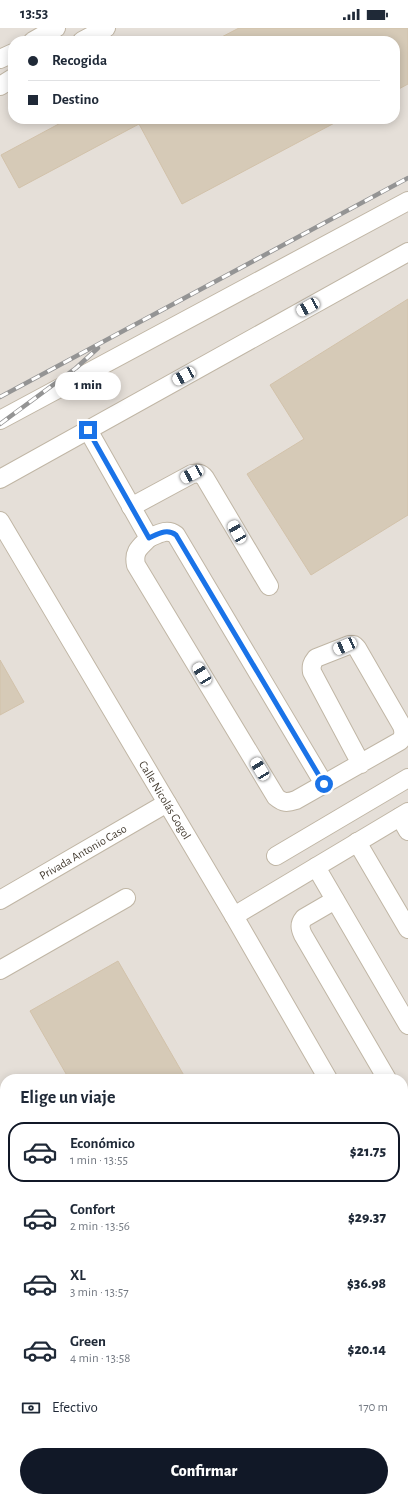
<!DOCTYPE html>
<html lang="es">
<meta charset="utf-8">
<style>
body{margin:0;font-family:"Alegreya Sans",sans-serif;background:#f6f6f7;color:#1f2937;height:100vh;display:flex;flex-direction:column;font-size:15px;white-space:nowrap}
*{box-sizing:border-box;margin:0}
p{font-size:13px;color:#747a83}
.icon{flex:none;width:22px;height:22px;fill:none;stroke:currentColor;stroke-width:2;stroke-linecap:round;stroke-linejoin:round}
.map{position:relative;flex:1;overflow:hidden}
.drawer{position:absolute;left:0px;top:1046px;width:408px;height:428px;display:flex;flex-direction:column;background:#fff;border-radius:16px 16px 0 0;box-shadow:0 2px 10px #0003}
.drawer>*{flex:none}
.hud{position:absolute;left:8px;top:8px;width:392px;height:88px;border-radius:16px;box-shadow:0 2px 10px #0003;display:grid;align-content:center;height:88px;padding:0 20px;background:#fff}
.end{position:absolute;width:18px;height:18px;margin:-9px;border:5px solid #1a73e8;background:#fff;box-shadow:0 0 0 2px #fff}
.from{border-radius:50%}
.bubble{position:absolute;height:28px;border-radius:14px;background:#fff;box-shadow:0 2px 10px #0003;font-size:13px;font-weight:800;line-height:28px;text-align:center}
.car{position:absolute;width:12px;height:24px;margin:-12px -6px;border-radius:5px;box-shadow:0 0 3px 1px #0007;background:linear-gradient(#fff 24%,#345 0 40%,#fff 0 76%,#345 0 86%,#fff 0)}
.hud b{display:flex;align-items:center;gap:14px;height:38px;font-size:15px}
.hud b+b{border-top:1px solid #e0e1e3}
.hud i{width:10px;height:10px;background:#1f2937}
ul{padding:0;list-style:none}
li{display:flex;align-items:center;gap:12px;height:60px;margin:0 8px 6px;padding:0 12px;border:2px solid transparent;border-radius:16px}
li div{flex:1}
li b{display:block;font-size:15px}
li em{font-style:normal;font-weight:800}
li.on{border-color:#111827}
li>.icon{width:36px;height:36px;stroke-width:1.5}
h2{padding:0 20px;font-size:18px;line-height:48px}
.pay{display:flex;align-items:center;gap:10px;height:44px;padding:0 20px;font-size:15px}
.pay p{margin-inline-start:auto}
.cta{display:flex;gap:8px;margin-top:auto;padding:8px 20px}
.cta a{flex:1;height:46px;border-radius:24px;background:#111827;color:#fff;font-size:16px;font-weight:800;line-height:46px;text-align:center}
.status{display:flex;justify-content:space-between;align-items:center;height:28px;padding:0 20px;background:#fff;direction:ltr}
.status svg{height:11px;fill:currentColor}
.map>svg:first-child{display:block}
.industrial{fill:#e5dfd8;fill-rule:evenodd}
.building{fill:#d6cab7;stroke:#d2c2aa}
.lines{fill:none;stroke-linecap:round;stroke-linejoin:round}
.minor-casing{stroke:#c0b6a5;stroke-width:20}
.minor{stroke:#fff;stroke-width:18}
.rail-casing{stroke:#949494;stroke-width:4.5}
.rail{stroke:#fff;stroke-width:3;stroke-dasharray:9;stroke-linecap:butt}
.route{stroke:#1a73e8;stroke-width:5}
.labels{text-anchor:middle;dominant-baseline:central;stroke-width:3;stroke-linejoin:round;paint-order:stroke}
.street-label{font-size:12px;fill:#463e33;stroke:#fff}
</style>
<div class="status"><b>13:53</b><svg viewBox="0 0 49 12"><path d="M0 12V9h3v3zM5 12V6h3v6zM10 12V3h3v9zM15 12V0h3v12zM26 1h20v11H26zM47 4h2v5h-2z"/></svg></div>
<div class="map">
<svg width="408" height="1474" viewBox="0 0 408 1474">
<rect width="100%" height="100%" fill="#f4eee3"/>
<path class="industrial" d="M0,0h408v1474h-408zM13,13h382v78h-382zM5,1051h398v418h-398z"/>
<g class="building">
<polygon points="239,0 408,0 408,56 395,63 395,13 214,13"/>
<polygon points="68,91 342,91 182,176 139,96 19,160 1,127"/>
<polygon points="408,271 408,487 311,547 247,446 304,411 270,357"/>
<polygon points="0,632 24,674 0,687"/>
<polygon points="118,933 186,1051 69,1051 30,983"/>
</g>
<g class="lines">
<defs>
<g id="minor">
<polyline points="33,13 56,0"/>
<polyline points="82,13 106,0"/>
<polyline points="0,31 13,25"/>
<polyline points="0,58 13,50"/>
<polyline points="0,392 408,173"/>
<path d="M88,402l61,108c-9,9 -16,13 -13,27l140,232c7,6 11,6 20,3l104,-59c4,-5 4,-9 2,-15l-45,-78 -3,-3h-5l-33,13c-4,5 -5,8 -4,14l49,92"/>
<polyline points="0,451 408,224"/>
<path d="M131,479l61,-33c6,-1 9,-1 13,4l64,108"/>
<polyline points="0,493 234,888 328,1051"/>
<path d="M149,510c9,-4 18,-10 27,-3l148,249"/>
<polyline points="400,789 408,803"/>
<polyline points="357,814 408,901"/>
<polyline points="276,828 408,750"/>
<polyline points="316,839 408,997"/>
<polyline points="0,872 167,775"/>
<path d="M335,872l-31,18c-5,6 -4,10 -1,17l84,144"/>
<polyline points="234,888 408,784"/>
<polyline points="0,942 126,870"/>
<polyline points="403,1079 408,1087"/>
<polyline points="0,1080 5,1079"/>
<polyline points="403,1180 408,1188"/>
<polyline points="403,1236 408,1233"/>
<polyline points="403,1298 408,1307"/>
<polyline points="0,1303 5,1304"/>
<polyline points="403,1373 408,1381"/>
<polyline points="0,1452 5,1461"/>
<polyline points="52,1469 55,1474"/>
</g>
</defs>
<use href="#minor" class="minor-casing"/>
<use href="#minor" class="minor"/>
<defs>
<g id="rail">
<polyline points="0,369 408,150"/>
<polyline points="0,396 76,340 98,320"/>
</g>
</defs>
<use href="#rail" class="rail-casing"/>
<use href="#rail" class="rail"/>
</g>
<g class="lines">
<path class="route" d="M88,402l61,108c9,-4 18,-10 27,-3l148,249"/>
</g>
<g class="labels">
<g class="street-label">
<text transform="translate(165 772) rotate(59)">Calle Nicolás Gogol</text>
<text transform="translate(83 824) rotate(-30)">Privada Antonio Caso</text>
</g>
</g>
</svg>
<i class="end from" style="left:324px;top:756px"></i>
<i class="end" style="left:88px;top:402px"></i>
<div class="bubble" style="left:55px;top:344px;width:66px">1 min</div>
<i class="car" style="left:308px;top:279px;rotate:241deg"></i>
<i class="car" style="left:184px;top:348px;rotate:241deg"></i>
<i class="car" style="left:192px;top:446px;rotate:242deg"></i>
<i class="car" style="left:237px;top:504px;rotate:330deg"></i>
<i class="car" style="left:345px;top:618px;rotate:246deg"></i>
<i class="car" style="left:202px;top:646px;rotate:329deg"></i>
<i class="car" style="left:260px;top:741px;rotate:329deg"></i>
<div class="hud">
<b><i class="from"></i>Recogida</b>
<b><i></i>Destino</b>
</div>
<section class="drawer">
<h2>Elige un viaje</h2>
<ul>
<li class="on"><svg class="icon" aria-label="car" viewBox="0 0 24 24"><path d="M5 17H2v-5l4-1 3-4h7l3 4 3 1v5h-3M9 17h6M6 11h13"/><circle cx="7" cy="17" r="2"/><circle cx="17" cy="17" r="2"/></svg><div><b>Económico</b><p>1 min · 13:55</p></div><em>$21.75</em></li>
<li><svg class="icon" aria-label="car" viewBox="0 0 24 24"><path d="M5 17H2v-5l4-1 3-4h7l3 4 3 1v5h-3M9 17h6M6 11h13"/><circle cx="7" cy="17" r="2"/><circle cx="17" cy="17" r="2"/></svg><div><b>Confort</b><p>2 min · 13:56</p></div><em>$29.37</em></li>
<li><svg class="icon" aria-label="car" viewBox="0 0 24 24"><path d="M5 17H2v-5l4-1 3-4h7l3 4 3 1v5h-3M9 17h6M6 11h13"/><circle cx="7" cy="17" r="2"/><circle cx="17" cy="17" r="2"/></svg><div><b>XL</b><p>3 min · 13:57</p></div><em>$36.98</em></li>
<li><svg class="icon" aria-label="car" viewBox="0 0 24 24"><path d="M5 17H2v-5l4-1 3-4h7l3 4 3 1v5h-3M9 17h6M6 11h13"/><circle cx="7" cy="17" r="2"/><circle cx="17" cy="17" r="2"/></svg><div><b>Green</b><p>4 min · 13:58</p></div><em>$20.14</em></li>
</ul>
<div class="pay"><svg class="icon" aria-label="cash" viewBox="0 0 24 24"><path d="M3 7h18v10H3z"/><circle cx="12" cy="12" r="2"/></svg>Efectivo<p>170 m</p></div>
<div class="cta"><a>Confirmar</a></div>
</section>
</div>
